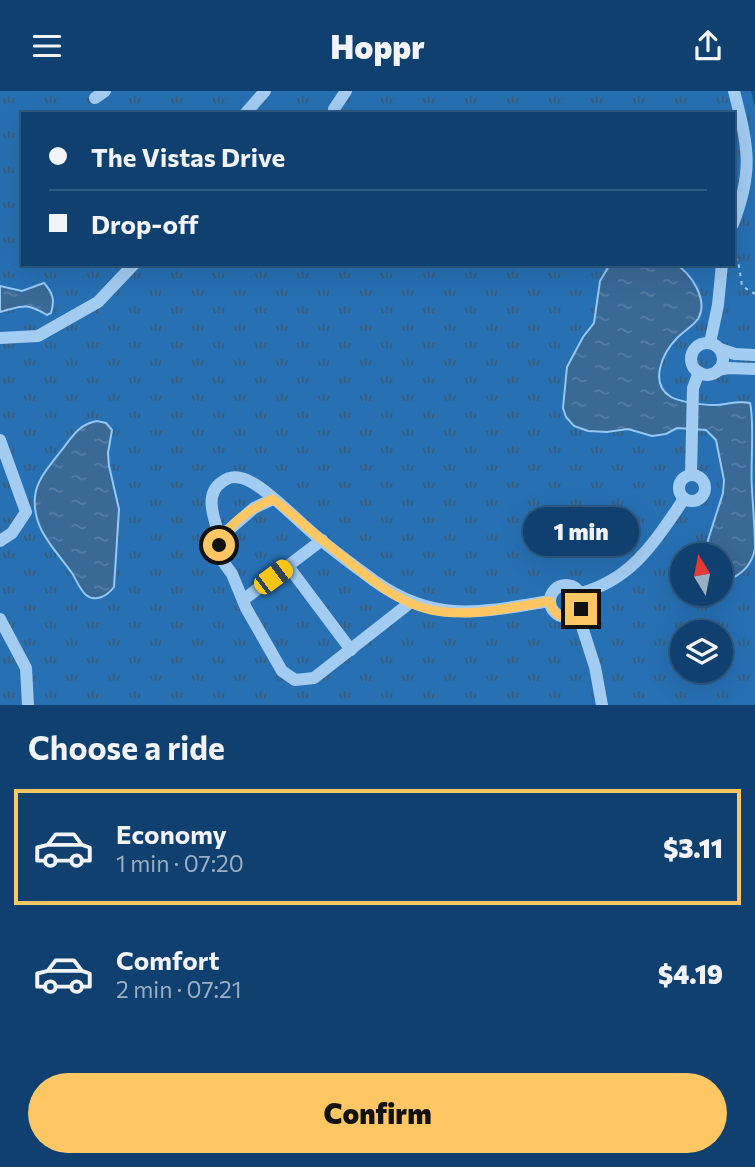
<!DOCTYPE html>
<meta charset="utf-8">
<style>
body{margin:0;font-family:Commissioner,sans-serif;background:#1d4b77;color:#f1f3f6;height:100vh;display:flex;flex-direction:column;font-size:26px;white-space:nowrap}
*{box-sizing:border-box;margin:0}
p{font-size:23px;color:#9bafc3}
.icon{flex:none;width:38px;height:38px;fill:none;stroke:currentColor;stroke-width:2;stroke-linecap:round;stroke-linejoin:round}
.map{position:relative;height:614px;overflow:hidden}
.sheet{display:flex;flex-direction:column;background:#0f406f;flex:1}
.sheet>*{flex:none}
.guide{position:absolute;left:21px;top:21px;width:714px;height:154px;border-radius:0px;box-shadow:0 7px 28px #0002,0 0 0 2px #2f5982;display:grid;align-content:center;height:154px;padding:0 28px;background:#0f406f}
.needle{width:46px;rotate:350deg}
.controls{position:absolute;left:670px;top:452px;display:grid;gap:14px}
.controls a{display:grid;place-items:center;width:63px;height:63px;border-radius:50%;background:#0f406f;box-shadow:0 7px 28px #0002,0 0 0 2px #2f5982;font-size:35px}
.end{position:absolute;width:32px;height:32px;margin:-16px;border:9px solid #ffc764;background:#111;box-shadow:0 0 0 4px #111}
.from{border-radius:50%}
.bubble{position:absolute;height:49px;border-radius:24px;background:#0f406f;box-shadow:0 7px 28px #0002,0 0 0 2px #2f5982;font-size:23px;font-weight:800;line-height:49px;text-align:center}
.car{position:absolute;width:21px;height:42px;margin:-21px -10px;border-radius:9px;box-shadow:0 0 5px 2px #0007;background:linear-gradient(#f5c518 24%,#345 0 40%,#f5c518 0 76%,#345 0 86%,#f5c518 0)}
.guide b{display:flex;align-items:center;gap:24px;height:66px;font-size:26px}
.guide b+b{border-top:2px solid #2f5982}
.guide i{width:18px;height:18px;background:#f1f3f6}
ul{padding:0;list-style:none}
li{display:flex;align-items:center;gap:21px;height:116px;margin:0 14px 10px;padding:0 14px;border:4px solid transparent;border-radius:0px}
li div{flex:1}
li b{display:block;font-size:26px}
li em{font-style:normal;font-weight:800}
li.on{border-color:#ffc764}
li>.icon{width:63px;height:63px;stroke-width:1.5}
h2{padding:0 28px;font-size:32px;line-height:84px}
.cta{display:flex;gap:14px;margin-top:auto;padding:14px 28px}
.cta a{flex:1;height:80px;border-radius:42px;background:#ffc764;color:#111;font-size:28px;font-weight:800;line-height:80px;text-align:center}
header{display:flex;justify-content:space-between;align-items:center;height:91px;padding:0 28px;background:#0f406f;font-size:32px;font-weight:800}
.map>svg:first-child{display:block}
.grass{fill:url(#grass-tufts);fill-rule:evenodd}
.water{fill:url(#water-ripples);stroke:#95c8f5;stroke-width:2}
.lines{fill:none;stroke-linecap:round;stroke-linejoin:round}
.path{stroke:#a3ccf2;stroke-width:2;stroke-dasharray:3.5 5;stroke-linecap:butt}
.minor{stroke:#a3ccf2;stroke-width:12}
.route{stroke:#ffc764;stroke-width:9}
</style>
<header><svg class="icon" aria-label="menu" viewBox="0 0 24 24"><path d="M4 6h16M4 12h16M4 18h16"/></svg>Hoppr<svg class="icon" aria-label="share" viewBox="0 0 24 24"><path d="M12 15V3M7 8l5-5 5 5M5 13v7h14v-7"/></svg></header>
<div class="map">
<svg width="755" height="614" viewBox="0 0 755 614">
<defs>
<pattern id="grass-tufts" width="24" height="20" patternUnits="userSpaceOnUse" patternTransform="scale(1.75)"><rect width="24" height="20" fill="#2670b3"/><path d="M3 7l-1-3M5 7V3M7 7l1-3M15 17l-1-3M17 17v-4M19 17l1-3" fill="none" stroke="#3b5c7a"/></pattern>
<pattern id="water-ripples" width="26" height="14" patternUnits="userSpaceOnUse" patternTransform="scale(1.75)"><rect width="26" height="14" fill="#3a6996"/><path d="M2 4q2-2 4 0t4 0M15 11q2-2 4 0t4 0" fill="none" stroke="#5880a6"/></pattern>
</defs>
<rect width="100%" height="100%" fill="#145594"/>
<path class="grass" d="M0,0h751l4,17v597h-755zM23,23h710v150h-710zM682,464h39v38h-39zM682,541h39v38h-39z"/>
<g class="water">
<path d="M610,173h65c16,9 34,36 23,55 -5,7 -14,12 -20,18 -15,15 -30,46 -7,60 9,5 32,8 42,8 14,0 23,-5 37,-2 5,20 0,62 2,86 1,19 3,40 3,60 -3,14 -10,22 -22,29l-12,-2v-21h-13v-15l15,-47 1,-13 -8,-40 -10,-10 -29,-2 -11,6 -14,2 -24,-7 -21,3 -19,-1 -14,-5 -8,-9 -3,-9 4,-41 16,-30 11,-14 6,-42z"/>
<path d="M44,192c9,10 11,17 7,30l-4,2c-21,-13 -25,-9 -47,-3v-26l22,5z"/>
<path d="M97,330l9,2 6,7 -4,23 1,13 10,43 -5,78c-6,8 -18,16 -28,8 -6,-5 -10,-16 -14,-22 -17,-24 -40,-44 -37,-76 1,-17 16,-33 26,-46 11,-14 18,-27 36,-30z"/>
</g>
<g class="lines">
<polyline class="path" points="734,168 738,169 742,195 755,203"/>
<g class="minor">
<polyline points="95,7 105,0"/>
<polyline points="334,18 346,0"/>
<polyline points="245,23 265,0"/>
<path d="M733,133c21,-54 15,-78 1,-133"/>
<polyline points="0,247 38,245 98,211 134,173"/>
<polyline points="710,252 718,214 722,173"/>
<circle cx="707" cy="268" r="16"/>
<polyline points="720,258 735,263 755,264"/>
<polyline points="718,279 728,277 755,278"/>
<polyline points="0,349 26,421 12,442 0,450"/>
<polyline points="691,383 693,297 699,281"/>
<circle cx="692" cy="397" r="13"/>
<polyline points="273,408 254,417 224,443 219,454 219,465 232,483 246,517 282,580 295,589 314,587 411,511"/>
<path d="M221,450c-5,-18 -19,-46 1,-59 6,-5 11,-6 19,-4 19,4 52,38 67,51 21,19 45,36 68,53 60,42 106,30 174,19"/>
<polyline points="288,475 351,559"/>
<circle cx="566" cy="510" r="16"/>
<path d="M581,502c52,-14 74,-52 103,-94"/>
<polyline points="243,509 322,449"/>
<polyline points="578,523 595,576 602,614"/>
<polyline points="0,528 26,577 28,614"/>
</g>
</g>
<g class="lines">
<path class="route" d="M219,454c10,-23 32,-36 53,-46 19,12 33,28 50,41 33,25 68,61 109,70 39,8 81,-3 119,-9 3,17 20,22 31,8"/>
</g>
</svg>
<div class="controls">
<a><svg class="needle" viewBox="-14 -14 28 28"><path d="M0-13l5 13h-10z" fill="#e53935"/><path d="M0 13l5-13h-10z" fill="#9bafc3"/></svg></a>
<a><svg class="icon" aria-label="layers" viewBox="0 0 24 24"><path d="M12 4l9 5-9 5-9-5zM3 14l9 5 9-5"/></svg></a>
</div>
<i class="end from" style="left:219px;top:454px"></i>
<i class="end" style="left:581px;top:518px"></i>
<div class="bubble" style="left:523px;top:416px;width:116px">1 min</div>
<i class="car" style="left:273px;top:486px;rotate:53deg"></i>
<div class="guide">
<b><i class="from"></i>The Vistas Drive</b>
<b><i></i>Drop-off</b>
</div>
</div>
<section class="sheet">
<h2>Choose a ride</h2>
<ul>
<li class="on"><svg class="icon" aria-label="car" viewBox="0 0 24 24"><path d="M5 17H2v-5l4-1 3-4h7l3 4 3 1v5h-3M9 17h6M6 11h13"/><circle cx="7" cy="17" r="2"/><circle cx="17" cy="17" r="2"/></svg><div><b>Economy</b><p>1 min · 07:20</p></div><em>$3.11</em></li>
<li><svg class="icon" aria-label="car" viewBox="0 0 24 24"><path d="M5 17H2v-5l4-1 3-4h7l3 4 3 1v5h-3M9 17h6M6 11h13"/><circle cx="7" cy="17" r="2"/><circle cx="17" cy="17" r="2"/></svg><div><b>Comfort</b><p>2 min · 07:21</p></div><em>$4.19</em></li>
</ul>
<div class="cta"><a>Confirm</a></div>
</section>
